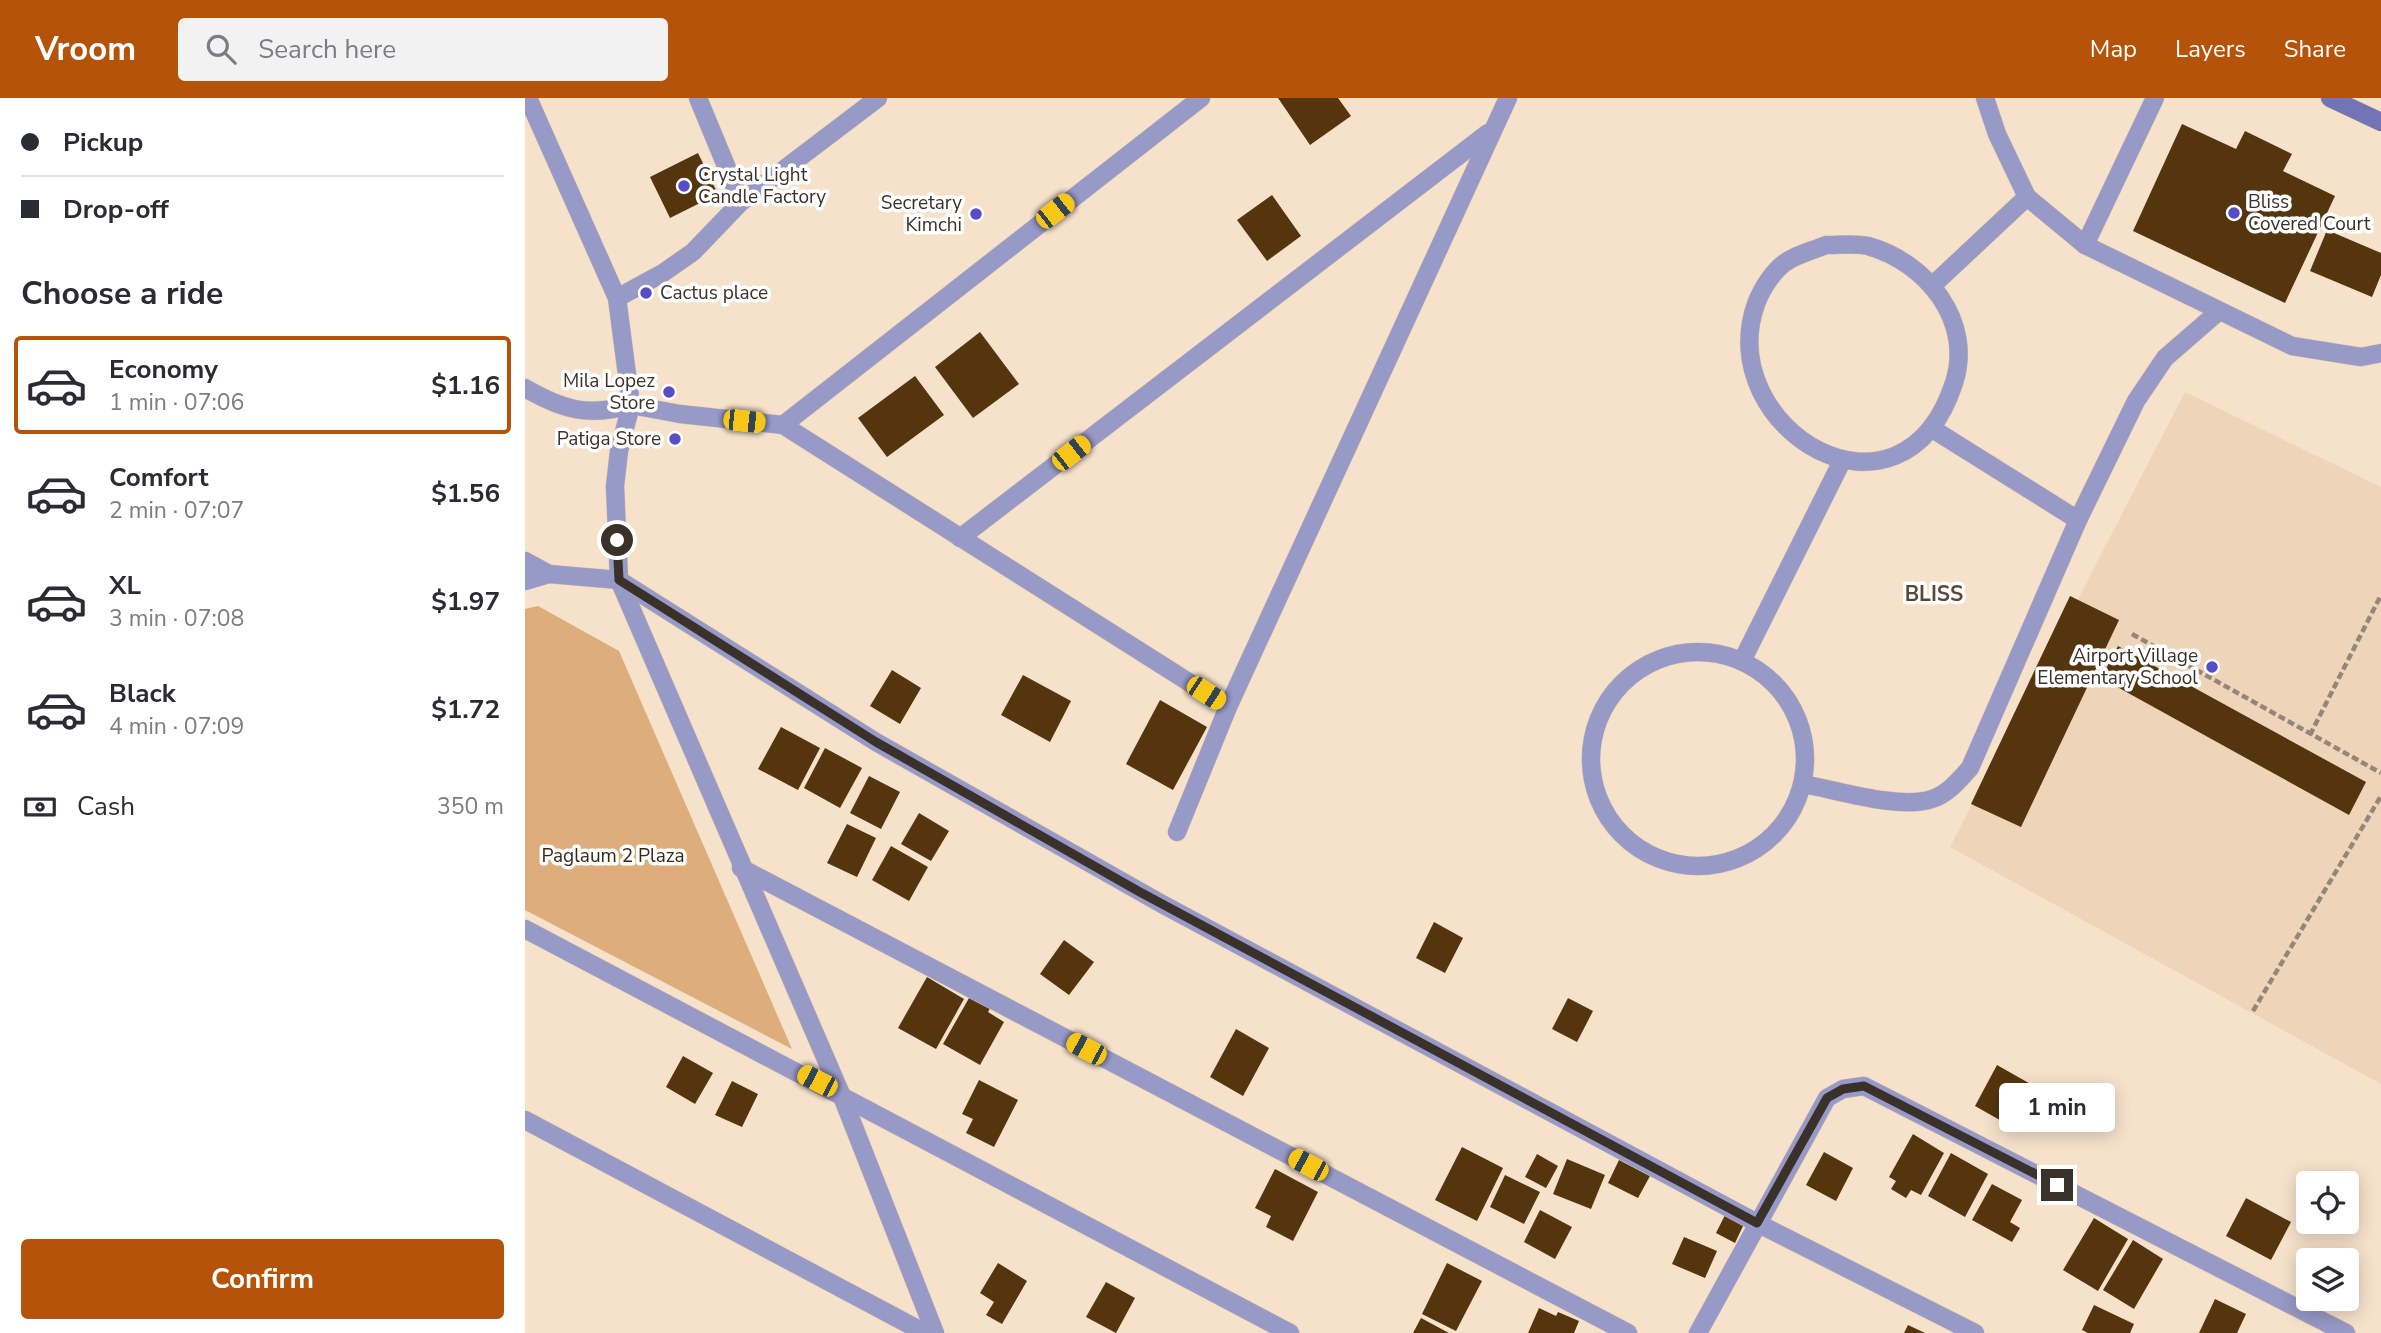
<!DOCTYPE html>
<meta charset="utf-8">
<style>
body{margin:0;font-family:"Nunito Sans",sans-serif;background:#f2f2f3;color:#2b2b33;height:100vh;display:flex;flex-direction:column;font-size:26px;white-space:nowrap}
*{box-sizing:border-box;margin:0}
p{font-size:23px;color:#7c7c81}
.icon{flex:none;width:38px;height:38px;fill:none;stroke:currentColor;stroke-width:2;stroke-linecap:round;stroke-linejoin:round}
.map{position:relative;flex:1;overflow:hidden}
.side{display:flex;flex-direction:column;background:#fff;width:525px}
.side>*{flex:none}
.guide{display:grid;align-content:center;height:154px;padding:0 21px;background:#fff}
.controls{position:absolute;left:1771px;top:1073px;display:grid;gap:14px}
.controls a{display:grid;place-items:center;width:63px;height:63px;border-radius:7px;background:#fff;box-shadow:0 4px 18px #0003;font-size:35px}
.end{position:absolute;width:32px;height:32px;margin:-16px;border:9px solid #3a322a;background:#fff;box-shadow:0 0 0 4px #fff}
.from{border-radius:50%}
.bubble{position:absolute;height:49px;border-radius:7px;background:#fff;box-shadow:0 4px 18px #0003;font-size:23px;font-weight:700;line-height:49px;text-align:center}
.car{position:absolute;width:21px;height:42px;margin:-21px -10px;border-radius:9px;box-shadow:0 0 5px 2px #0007;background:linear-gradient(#f5c518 24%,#345 0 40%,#f5c518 0 76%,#345 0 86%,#f5c518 0)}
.guide b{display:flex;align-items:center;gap:24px;height:66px;font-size:26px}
.guide b+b{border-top:2px solid #e1e1e2}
.guide i{width:18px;height:18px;background:#2b2b33}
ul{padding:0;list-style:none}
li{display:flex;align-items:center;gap:21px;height:98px;margin:0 14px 10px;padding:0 7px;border:4px solid transparent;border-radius:7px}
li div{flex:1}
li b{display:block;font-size:26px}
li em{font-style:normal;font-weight:700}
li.on{border-color:#b45309}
li>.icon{width:63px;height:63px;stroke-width:1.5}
h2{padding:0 21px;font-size:32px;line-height:84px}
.pay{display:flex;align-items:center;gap:18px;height:77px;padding:0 21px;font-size:26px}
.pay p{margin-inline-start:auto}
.primary-button{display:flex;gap:14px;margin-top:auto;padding:14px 21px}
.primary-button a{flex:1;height:80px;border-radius:7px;background:#b45309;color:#fff;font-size:28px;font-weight:700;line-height:80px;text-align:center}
header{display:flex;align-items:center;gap:42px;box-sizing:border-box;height:98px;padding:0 35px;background:#b45309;color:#fff}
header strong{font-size:33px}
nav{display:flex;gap:38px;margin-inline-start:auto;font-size:24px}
.search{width:490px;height:63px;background:#f2f2f3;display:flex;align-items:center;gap:18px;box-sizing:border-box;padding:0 24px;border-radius:7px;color:#7c7c81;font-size:26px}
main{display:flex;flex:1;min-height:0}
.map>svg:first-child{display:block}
.built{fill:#eed4b9}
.green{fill:#ddae7c}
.building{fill:#54350d}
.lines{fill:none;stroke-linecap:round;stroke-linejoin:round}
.service-casing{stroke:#d0beab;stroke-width:19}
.minor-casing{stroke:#d0beab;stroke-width:19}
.secondary-casing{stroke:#d0beab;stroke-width:19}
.path{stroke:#958678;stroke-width:4.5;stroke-dasharray:7 3.5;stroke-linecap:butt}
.service{stroke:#9799c6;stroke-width:18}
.minor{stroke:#9799c6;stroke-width:18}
.secondary{stroke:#7374b5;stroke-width:18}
.route{stroke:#3a322a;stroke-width:9}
.poi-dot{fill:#594dc5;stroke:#fff;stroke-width:2.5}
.labels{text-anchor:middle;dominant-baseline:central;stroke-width:7;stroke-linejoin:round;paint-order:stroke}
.poi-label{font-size:19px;fill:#3a322a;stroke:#fff;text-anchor:end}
.park-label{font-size:19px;fill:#3b2711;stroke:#fff}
.neighbourhood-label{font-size:21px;font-weight:bold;fill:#5a4836;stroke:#fff}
</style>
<header>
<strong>Vroom</strong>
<div class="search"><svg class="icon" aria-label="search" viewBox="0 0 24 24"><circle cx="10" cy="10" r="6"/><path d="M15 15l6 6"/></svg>Search here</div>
<nav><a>Map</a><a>Layers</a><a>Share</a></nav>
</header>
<main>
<section class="side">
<div class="guide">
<b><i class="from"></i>Pickup</b>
<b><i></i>Drop-off</b>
</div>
<h2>Choose a ride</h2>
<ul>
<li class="on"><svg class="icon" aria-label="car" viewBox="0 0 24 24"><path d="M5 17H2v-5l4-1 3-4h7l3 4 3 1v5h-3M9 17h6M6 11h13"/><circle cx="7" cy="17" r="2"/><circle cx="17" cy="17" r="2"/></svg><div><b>Economy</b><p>1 min · 07:06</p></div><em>$1.16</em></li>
<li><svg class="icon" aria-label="car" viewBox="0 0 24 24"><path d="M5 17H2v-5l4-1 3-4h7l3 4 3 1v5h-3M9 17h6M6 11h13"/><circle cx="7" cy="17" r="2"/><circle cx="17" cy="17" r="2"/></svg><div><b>Comfort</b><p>2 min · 07:07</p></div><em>$1.56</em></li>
<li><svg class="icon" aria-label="car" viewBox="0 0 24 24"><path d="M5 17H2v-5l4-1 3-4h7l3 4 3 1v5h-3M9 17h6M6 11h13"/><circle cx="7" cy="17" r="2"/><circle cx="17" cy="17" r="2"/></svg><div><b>XL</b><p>3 min · 07:08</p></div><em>$1.97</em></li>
<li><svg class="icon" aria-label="car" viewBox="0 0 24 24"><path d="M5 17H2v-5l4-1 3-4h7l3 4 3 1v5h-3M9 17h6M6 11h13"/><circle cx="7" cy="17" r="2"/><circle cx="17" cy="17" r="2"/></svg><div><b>Black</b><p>4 min · 07:09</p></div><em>$1.72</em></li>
</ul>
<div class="pay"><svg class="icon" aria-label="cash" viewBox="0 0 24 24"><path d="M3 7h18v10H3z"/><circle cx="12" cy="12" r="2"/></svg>Cash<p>350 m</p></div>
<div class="primary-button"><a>Confirm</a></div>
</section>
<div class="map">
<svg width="1856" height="1235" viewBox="0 0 1856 1235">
<rect width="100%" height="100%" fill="#f6e1cb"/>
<polygon class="built" points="1660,294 1856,389 1856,986 1425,749"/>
<polygon class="green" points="13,508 94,553 267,951 0,812 0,511"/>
<g class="building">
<polygon points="753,0 813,0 826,18 785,47"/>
<polygon points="1657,26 1711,51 1720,33 1767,56 1758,73 1810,98 1760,205 1608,133"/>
<polygon points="173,55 193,96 145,120 125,79"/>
<polygon points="747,97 776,138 742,163 712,122"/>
<polygon points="1802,132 1856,155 1856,177 1847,199 1785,173"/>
<polygon points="455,234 494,286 448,320 410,269"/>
<polygon points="390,278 419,317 362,359 333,320"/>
<polygon points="1545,498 1594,522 1496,729 1446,706"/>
<polygon points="1593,548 1841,684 1824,717 1576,580"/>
<polygon points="367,572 396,590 375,626 345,608"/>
<polygon points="498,577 546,603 525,644 476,617"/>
<polygon points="635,602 682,629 648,692 601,666"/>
<polygon points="256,629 295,650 273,692 233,671"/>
<polygon points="300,650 337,670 315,710 279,690"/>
<polygon points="344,678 375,694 356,731 325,715"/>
<polygon points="394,715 424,733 406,763 376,746"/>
<polygon points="322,726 351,740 332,779 302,765"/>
<polygon points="366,748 403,769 384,803 347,782"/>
<polygon points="909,824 938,840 920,875 891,860"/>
<polygon points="539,842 569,864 544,897 515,876"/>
<polygon points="402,879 439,901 411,951 373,930"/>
<polygon points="448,893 468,905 463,914 479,924 455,967 418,946"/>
<polygon points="1043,900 1068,913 1052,944 1027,931"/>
<polygon points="711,931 744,950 718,998 685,979"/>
<polygon points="158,958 188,975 170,1006 141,989"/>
<polygon points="1472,967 1518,993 1496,1034 1450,1008"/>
<polygon points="454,982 493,1002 469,1049 441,1035 448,1021 437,1016"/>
<polygon points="207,983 233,996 217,1029 190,1017"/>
<polygon points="1388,1036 1419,1055 1396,1097 1386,1092 1381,1100 1366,1091 1371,1083 1364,1079"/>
<polygon points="937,1049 978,1070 952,1123 910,1102"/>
<polygon points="1299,1054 1328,1070 1311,1103 1281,1087"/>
<polygon points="1426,1055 1463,1076 1440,1119 1403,1098"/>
<polygon points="1012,1056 1033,1068 1021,1090 1000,1079"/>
<polygon points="1042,1061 1080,1077 1066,1111 1028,1096"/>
<polygon points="1094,1062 1125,1078 1113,1100 1083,1085"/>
<polygon points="750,1071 793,1094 768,1143 741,1129 746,1118 730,1110"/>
<polygon points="980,1077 1015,1094 999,1126 965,1109"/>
<polygon points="1467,1086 1497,1102 1485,1124 1495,1130 1487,1144 1447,1122"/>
<polygon points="1721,1100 1766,1124 1746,1162 1701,1138"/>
<polygon points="1015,1112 1047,1129 1030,1161 999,1144"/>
<polygon points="1200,1117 1219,1126 1210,1145 1191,1135"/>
<polygon points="1569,1120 1603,1141 1573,1193 1538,1172"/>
<polygon points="1159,1139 1192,1153 1180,1180 1147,1166"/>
<polygon points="1608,1142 1638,1161 1609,1211 1578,1192"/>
<polygon points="473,1165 502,1183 477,1226 461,1217 469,1204 455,1195"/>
<polygon points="922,1165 957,1183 931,1233 897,1216"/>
<polygon points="581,1184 610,1200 591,1235 561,1219"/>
<polygon points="1690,1201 1721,1216 1712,1235 1674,1235"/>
<polygon points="1569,1207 1609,1226 1605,1235 1563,1235 1557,1232"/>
<polygon points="1014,1210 1031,1218 1033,1214 1054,1223 1049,1235 1003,1235"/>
<polygon points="896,1220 924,1235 888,1235"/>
<polygon points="1383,1227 1400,1235 1379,1235"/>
</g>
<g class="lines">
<defs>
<polyline id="service" points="1560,147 1630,0"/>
<g id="minor">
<polyline points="3,0 92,200 106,307 155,316 258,327 676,0"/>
<polyline points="173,0 216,104"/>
<polyline points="1460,0 1472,36 1502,99 1560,147 1767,248 1836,259 1856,255"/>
<path d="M1301,147c13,0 29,-2 42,1 58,16 106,75 86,137 -53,161 -242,45 -198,-79 6,-16 19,-37 35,-45 11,-6 23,-9 35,-14z"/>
<polyline points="1408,187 1502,99"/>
<polyline points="92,200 138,175 168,154 216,104 353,0"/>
<path d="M0,290c38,22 63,29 106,17l-12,46 -4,35 4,94 222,514 94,239"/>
<polyline points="258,327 703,609"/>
<polyline points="1406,330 1553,422"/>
<polyline points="435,440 963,35"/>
<polyline points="0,463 24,476"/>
<polyline points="0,483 24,476 94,482 351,644 637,806 1232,1125 1450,1235"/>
<circle cx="1173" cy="661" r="107"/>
<polyline points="1217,563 1317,363"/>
<path d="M1278,686c34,6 97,26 129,15 16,-5 27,-19 38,-31l108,-248 58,-119 29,-43 53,-46"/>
<polyline points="652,734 703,609 983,0"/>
<polyline points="216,770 1103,1235"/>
<polyline points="0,831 765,1235"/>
<polyline points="0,1022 400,1235"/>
<polyline points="1173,1235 1302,1000 1318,991 1339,988 1821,1235"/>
</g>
<polyline id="secondary" points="1805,0 1856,24"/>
</defs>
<use href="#service" class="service-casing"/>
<use href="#minor" class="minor-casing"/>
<use href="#secondary" class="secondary-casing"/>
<g class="path">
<polyline points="1607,536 1856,675"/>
<polyline points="1785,637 1856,497"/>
<polyline points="1728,913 1856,698"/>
</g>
<use href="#service" class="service"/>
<use href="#minor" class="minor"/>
<use href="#secondary" class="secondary"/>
</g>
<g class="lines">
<polyline class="route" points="92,442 94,482 351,644 613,793 1232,1125 1302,1000 1318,991 1339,988 1532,1087"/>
</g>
<g class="poi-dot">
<circle cx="159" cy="88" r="7"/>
<circle cx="1709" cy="115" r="7"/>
<circle cx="451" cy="116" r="7"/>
<circle cx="121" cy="195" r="7"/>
<circle cx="144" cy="294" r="7"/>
<circle cx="150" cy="341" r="7"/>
<circle cx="1687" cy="569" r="7"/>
</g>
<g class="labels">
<g class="poi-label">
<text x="173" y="77" text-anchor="start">Crystal Light<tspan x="173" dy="22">Candle Factory</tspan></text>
<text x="1723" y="104" text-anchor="start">Bliss<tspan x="1723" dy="22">Covered Court</tspan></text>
<text x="437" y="105">Secretary<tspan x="437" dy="22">Kimchi</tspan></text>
<text x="135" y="195" text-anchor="start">Cactus place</text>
<text x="130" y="283">Mila Lopez<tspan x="130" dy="22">Store</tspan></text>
<text x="136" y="341">Patiga Store</text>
<text x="1673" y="558">Airport Village<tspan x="1673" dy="22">Elementary School</tspan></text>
</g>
<g class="park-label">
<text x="88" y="758">Paglaum 2 Plaza</text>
</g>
<g class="neighbourhood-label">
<text x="1409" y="496">BLISS</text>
</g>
</g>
</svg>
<div class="controls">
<a><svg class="icon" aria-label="locate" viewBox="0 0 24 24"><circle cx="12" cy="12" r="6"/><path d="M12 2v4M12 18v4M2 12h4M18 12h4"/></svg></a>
<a><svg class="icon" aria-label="layers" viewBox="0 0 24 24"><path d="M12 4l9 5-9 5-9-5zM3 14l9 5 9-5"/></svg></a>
</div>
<i class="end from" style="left:92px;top:442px"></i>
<i class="end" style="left:1532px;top:1087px"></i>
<div class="bubble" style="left:1474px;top:985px;width:116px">1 min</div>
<i class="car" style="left:530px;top:113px;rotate:52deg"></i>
<i class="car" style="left:219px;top:323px;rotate:96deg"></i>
<i class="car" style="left:546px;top:355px;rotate:52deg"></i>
<i class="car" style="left:681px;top:595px;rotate:123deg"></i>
<i class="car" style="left:561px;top:951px;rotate:298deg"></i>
<i class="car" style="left:292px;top:983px;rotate:297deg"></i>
<i class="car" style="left:783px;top:1067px;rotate:298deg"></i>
</div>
</main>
